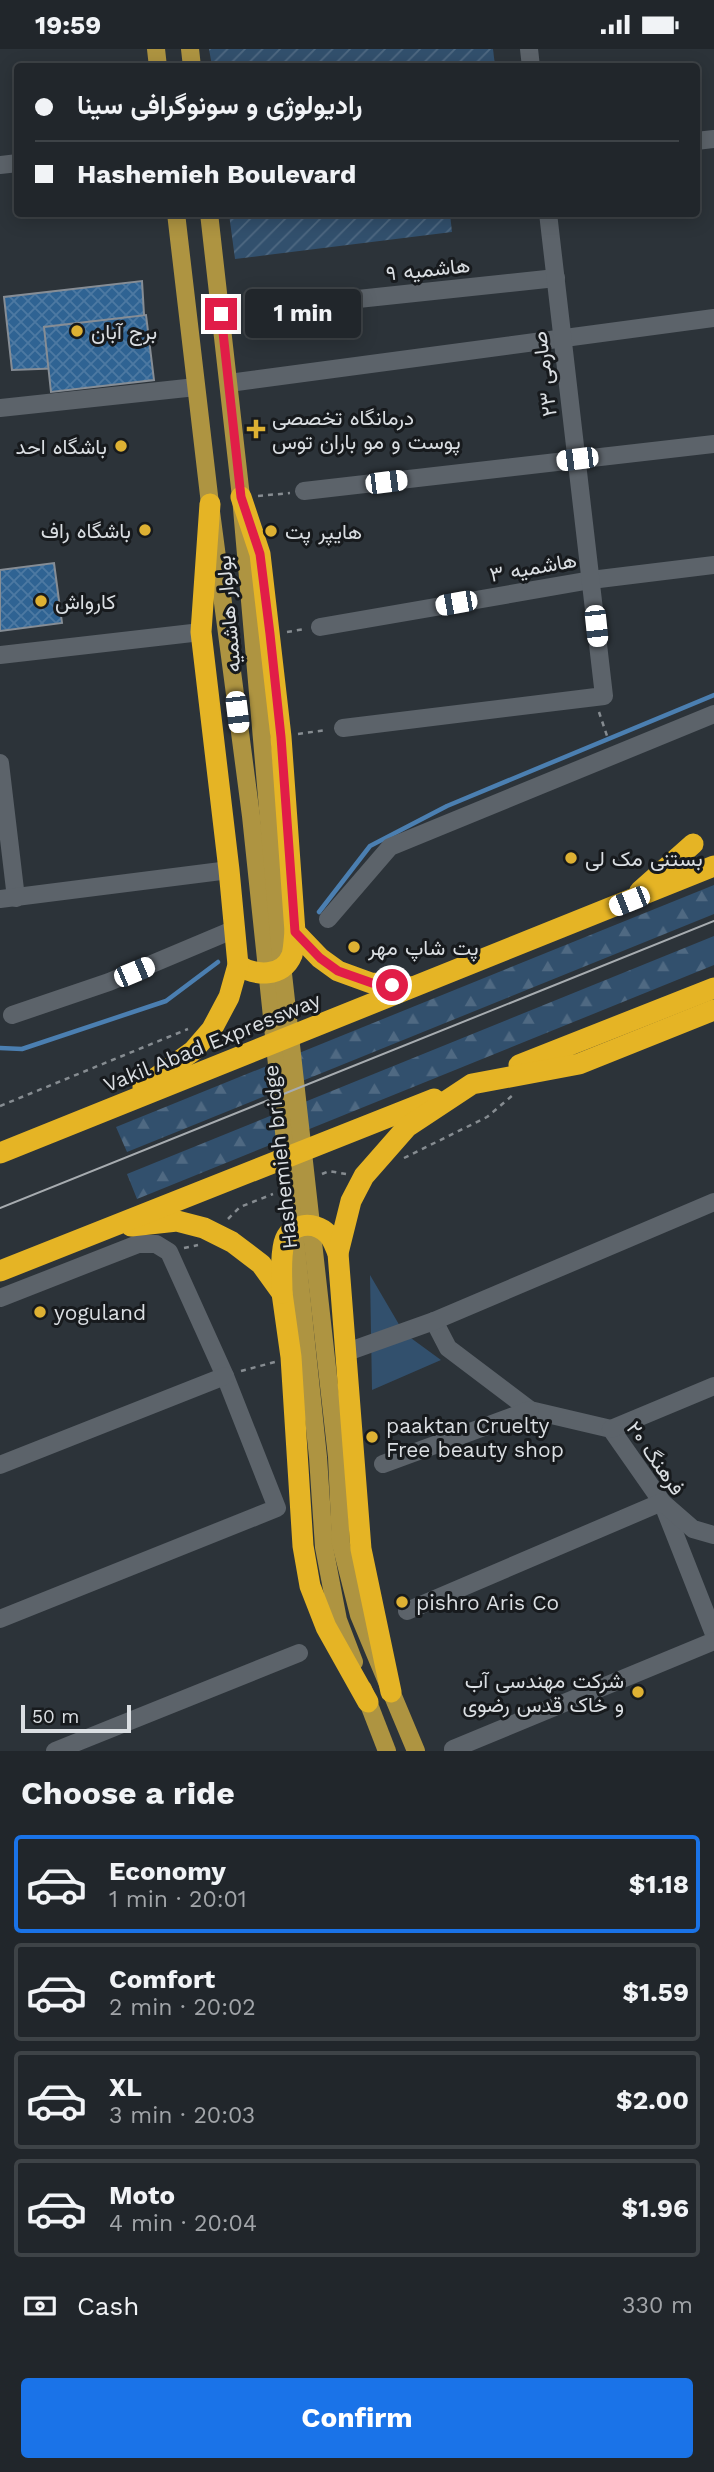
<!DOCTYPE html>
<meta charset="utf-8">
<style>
body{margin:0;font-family:"Work Sans",Vazirmatn,sans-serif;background:#292e33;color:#f1f3f6;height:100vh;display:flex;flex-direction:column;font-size:26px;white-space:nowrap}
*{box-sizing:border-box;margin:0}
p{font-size:23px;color:#a2a5a9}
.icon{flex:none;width:38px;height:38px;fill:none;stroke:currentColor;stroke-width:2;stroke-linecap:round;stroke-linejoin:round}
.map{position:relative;height:1702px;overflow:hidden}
.sheet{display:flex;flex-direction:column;background:#21262b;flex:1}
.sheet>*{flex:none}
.hud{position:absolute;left:14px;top:14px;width:686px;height:154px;border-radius:7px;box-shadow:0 4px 18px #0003,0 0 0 2px #3e4347;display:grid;align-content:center;height:154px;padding:0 21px;background:#21262b}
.scale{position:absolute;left:21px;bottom:18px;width:110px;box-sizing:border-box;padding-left:7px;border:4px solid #dadee2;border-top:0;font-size:19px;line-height:24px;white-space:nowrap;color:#dadee2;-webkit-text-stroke:5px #171a1d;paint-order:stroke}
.end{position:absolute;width:32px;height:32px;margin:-16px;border:9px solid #e11d48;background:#fff;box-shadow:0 0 0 4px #fff}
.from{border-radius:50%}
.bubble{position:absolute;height:49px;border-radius:7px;background:#21262b;box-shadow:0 4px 18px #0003,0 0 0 2px #3e4347;font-size:23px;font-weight:700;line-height:49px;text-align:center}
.car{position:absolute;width:21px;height:42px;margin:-21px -10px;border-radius:9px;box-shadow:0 0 5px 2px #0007;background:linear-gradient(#fff 24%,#345 0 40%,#fff 0 76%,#345 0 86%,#fff 0)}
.hud b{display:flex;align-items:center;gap:24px;height:66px;font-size:26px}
.hud b+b{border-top:2px solid #3e4347}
.hud i{width:18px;height:18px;background:#f1f3f6}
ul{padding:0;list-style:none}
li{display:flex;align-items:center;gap:21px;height:98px;margin:0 14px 10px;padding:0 7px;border:4px solid #3e4347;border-radius:7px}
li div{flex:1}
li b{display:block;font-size:26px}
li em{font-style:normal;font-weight:700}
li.current{border-color:#1a73e8}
li>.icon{width:63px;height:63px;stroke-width:1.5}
h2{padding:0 21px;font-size:32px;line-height:84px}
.pay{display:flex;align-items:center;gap:18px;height:77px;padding:0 21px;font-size:26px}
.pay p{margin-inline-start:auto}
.button{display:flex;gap:14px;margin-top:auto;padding:14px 21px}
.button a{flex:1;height:80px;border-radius:7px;background:#1a73e8;color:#fff;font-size:28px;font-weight:700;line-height:80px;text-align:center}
.status{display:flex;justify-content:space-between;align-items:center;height:49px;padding:0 35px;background:#21262b;direction:ltr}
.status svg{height:19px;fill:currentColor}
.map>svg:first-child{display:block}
.green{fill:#32506d}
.forest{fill:url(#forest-firs)}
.garden{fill:url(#garden-furrows)}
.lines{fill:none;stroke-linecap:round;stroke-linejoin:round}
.stream{stroke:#4b7fb1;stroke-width:4.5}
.building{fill:url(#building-cross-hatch);stroke:#868d95;stroke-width:2}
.path{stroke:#868c91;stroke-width:2.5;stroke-dasharray:5 5;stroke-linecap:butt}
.minor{stroke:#5c636a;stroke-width:18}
.major{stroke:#ae9441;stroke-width:18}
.highway{stroke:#e5b425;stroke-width:21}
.tram{stroke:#a7acb0;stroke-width:2}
.route{stroke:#e11d48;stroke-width:9}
.poi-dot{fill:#deb133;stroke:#171a1d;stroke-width:2.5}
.labels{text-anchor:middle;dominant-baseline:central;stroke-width:6;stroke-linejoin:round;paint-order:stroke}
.street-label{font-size:21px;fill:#dadee2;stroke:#171a1d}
.poi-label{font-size:21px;fill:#dadee2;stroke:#171a1d;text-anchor:start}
</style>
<div class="status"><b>19:59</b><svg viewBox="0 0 49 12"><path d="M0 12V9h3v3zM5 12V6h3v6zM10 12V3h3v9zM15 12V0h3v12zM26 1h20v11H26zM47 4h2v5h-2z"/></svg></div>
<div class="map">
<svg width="714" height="1702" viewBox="0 0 714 1702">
<defs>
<pattern id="forest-firs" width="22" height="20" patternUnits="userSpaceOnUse" patternTransform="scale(1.75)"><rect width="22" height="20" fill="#32506d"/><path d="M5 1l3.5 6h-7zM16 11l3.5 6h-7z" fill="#4f6982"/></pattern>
<pattern id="garden-furrows" width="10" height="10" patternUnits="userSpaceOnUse" patternTransform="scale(1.75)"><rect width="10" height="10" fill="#32506d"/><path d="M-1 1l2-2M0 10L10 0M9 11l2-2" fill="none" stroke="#4f6982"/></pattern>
<pattern id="building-cross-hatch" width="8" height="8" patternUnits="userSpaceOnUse" patternTransform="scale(1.75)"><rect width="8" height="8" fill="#2f6393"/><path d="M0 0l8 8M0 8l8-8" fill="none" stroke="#4d79a2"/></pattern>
</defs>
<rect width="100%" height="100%" fill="#2c3339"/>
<polygon class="green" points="370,1226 404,1284 441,1311 372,1341"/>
<g class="forest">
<polygon points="714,836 714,865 127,1103 116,1078"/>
<polygon points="714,887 714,916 137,1150 127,1125"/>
</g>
<g class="garden">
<polygon points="209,0 493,0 495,17 212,17"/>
<polygon points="229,165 450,165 452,183 235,210"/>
</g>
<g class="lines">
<g class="stream">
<polyline points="319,863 370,797 447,757 714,646"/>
<polyline points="0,999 22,1000 166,952 218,913"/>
</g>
</g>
<g class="building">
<polygon points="142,232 147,316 12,321 4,248"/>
<polygon points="146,266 154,331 51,343 44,278"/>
<polygon points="54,514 62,574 0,582 0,521"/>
</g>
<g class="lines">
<g class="path">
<polyline points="235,264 256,261"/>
<polyline points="258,447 290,444"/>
<polyline points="287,583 305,580"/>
<polyline points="599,663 608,690"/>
<polyline points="298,685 326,681"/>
<polyline points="0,1057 188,980"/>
<polyline points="404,1109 487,1068 513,1046"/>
<polyline points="322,1125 329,1122 346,1125"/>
<polyline points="228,1170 240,1158 273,1145"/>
<polyline points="184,1199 198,1196"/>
<polyline points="241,1322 275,1313"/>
</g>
<g class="minor">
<polyline points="529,0 531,18"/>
<polyline points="696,92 714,90"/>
<polyline points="0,116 18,114"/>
<polyline points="273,259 556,229"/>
<polyline points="229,334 714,269"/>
<polyline points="0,359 196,338"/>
<polyline points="304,442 714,395"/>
<polyline points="320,578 591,531 714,516"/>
<polyline points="0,606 201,583"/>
<polyline points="343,679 604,647 548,164"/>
<polyline points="0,714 16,849"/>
<polyline points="0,850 229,821"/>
<polyline points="328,870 390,798 714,665"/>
<polyline points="12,966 109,933 235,880"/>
<polyline points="0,1249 138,1195 156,1195 169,1203 225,1327 277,1459 0,1570"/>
<polyline points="434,1272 448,1299 530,1361 611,1380 662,1453 714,1585"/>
<polyline points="347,1303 434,1272 714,1153"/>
<polyline points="611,1380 714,1337"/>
<polyline points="383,1415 530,1361"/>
<polyline points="0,1416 225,1327"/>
<polyline points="407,1562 662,1453 693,1480 714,1486"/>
<polyline points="453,1700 714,1592"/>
<polyline points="55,1702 299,1604"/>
</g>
<g class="major">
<polyline points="156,0 158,18"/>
<polyline points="190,0 192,18"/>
<polyline points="176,164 210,455 251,767 318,1408 324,1498 338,1571 354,1613"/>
<polyline points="209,164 241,448 280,898 337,1408 341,1495 359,1566 416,1702"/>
<polyline points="363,1640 387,1702"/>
</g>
<g class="highway">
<polyline points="241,448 260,505 281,688 295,883 320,909 338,922 371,934 411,938"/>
<polyline points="640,842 693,795"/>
<path d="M238,916c17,11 45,13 54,-10 2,-7 2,-16 3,-23"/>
<polyline points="519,1016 714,939"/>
<polyline points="143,1038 193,1002 212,980 229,948 238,916 229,821 201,583 210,455"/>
<polyline points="0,1104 714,817"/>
<polyline points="131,1177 177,1172 204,1179 232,1193 261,1215 282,1244 291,1308 303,1497 310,1537 326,1578 368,1653"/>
<polyline points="0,1222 434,1050"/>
<path d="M282,1244c0,-17 -2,-34 2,-50 5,-20 30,-23 44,-9 5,5 7,13 10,19"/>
<polyline points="391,1643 361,1500 338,1204 351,1152 364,1127 407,1078 472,1035 579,1015 714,961"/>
</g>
<polyline class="tram" points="0,1159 714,872"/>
</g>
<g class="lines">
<polyline class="route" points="221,265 241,448 260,505 270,585 281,688 295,883 320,909 338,922 372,934 392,936"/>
</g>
<g class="poi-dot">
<circle cx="77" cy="282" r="7"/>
<path d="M252.5 369.5h7v7h7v7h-7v7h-7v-7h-7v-7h7z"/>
<circle cx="121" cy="397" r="7"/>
<circle cx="145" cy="481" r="7"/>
<circle cx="271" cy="482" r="7"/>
<circle cx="41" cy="552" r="7"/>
<circle cx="571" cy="809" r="7"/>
<circle cx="354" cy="898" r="7"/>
<circle cx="40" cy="1263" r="7"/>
<circle cx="372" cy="1388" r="7"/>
<circle cx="402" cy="1553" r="7"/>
<circle cx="638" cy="1643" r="7"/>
</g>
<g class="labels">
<g class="street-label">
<text transform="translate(428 220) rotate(-6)">هاشمیه ۹</text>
<text transform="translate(544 325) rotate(-97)">صارمی ۲۳</text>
<text transform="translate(533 518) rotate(-10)">هاشمیه ۳</text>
<text transform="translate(228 565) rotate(-95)">بولوار هاشمیه</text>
<text transform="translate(212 993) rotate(-22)">Vakil Abad Expressway</text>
<text transform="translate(280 1108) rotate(-96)">Hashemieh bridge</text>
<text transform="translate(656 1409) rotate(55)">فرهنگ ۲۰</text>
</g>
<g class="poi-label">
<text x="91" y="282">برج آبان</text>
<text x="272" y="368">درمانگاه تخصصی<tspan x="272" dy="24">پوست و مو باران توس</tspan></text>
<text x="107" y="397" text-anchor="end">باشگاه احد</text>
<text x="131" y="481" text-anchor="end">باشگاه راف</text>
<text x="285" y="482">هایپر پت</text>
<text x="55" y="552">کارواش</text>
<text x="585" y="809">بستنی مک لی</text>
<text x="368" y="898">پت شاپ مهر</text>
<text x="54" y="1263">yoguland</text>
<text x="386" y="1376">paaktan Cruelty<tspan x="386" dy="24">Free beauty shop</tspan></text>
<text x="416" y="1553">pishro Aris Co</text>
<text x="624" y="1631" text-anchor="end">شرکت مهندسی آب<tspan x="624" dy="24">و خاک قدس رضوی</tspan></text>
</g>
</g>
</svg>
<div class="scale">50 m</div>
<i class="end from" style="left:392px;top:936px"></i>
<i class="end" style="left:221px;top:265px"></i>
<div class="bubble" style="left:245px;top:240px;width:116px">1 min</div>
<i class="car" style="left:577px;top:410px;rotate:263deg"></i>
<i class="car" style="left:386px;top:433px;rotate:83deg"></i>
<i class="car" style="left:456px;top:554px;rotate:260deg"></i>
<i class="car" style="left:596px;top:577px;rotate:174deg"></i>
<i class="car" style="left:237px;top:663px;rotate:173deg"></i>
<i class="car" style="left:629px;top:852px;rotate:248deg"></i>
<i class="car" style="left:134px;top:923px;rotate:67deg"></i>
<div class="hud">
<b><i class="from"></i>رادیولوژی و سونوگرافی سینا</b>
<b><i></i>Hashemieh Boulevard</b>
</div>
</div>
<section class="sheet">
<h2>Choose a ride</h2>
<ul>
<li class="current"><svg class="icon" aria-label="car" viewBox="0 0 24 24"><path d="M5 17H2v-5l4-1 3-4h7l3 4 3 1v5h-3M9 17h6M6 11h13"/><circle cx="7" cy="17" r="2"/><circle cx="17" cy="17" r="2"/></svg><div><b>Economy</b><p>1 min · 20:01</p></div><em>$1.18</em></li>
<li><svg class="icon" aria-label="car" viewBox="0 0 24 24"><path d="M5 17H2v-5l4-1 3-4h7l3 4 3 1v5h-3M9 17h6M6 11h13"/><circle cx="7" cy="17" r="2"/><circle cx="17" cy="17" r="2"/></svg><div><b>Comfort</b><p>2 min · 20:02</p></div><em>$1.59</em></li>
<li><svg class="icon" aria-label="car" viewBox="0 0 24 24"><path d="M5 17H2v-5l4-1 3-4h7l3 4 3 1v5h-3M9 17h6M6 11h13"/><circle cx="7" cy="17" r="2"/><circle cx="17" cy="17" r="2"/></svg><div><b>XL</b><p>3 min · 20:03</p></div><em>$2.00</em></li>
<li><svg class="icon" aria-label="car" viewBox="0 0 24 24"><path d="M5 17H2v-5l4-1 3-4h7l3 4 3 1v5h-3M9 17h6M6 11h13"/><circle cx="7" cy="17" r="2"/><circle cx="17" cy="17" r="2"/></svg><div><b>Moto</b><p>4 min · 20:04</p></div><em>$1.96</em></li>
</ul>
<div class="pay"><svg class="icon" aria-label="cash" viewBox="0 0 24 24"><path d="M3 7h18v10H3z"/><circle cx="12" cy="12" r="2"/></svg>Cash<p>330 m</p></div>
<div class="button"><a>Confirm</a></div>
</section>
